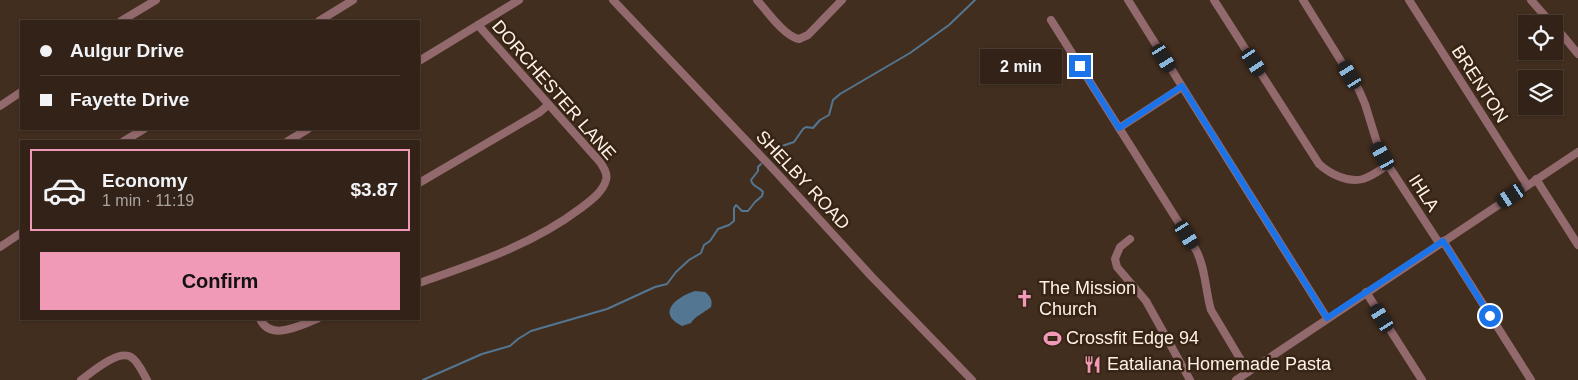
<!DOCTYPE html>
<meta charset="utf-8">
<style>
body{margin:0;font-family:Arial,sans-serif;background:#3d2f24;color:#f1f3f6;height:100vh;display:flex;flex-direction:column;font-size:19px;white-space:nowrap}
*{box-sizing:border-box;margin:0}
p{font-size:16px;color:#a8a4a1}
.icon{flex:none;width:28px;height:28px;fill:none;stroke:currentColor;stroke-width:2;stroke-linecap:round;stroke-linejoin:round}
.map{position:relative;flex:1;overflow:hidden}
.side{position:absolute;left:20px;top:140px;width:400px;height:180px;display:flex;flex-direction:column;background:#322217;border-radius:0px;box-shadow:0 1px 4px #0004,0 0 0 1px #4d3f36}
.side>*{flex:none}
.hud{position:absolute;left:20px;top:20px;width:400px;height:110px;border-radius:0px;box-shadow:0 1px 4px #0004,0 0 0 1px #4d3f36;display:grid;align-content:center;height:110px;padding:0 20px;background:#322217}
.fabs{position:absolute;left:1518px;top:15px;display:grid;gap:10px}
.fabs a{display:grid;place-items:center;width:45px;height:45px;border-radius:0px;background:#322217;box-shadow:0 1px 4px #0004,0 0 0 1px #4d3f36;font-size:25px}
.end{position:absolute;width:22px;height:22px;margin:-11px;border:6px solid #1a73e8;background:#fff;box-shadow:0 0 0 2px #fff}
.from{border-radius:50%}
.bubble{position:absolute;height:35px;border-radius:0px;background:#322217;box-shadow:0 1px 4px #0004,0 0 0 1px #4d3f36;font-size:16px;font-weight:700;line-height:35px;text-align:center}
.car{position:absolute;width:15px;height:30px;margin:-15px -8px;border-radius:6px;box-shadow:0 0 4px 1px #0007;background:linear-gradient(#222 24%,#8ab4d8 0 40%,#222 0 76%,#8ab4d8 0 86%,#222 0)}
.hud b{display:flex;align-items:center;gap:18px;height:48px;font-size:19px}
.hud b+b{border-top:1px solid #4d3f36}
.hud i{width:12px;height:12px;background:#f1f3f6}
ul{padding:9px 0 0;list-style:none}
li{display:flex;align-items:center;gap:15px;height:82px;margin:0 10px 8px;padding:0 10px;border:2px solid transparent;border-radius:0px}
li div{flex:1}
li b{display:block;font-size:19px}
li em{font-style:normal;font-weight:700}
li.active{border-color:#f09ab7}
li>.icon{width:45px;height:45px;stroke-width:1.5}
.primary-button{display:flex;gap:10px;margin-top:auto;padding:10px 20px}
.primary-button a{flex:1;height:58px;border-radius:0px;background:#f09ab7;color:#111;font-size:20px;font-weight:700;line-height:58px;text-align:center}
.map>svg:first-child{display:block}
.water{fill:#537692}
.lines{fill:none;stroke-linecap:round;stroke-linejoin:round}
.stream{stroke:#537692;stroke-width:2}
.minor{stroke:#92696c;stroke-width:8}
.route{stroke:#1a73e8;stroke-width:6}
.labels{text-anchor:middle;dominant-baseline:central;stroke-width:5;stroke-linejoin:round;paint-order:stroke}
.street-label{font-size:18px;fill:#fef1e7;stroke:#372415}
.poi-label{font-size:18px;fill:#fef1e7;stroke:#372415;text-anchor:start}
</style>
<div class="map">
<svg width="1578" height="380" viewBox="0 0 1578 380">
<rect width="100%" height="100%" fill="#422e1f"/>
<path class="water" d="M695,291l10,1c5,4 8,8 6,15 -6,5 -17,10 -20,16l-9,3c-26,-13 -6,-29 13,-35z"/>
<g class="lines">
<g class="stream">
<polyline points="772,153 779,147 794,142 803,129 806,127 813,128 820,120 829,115 833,100 840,94 910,53 949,25 975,0"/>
<path d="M423,380l59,-26 28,-8 8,-7 13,-8 76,-22 48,-22 12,-3 9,-12 13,-12 12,-7 3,-8 6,-4 8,-12 11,-4 5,-4v-13l2,-3 6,6h6l7,-9 7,-6 1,-4c-4,-6 -10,-4 -12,-12l7,-9v-4l3,-3"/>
</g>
<g class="minor">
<polyline points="613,0 776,172 872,277 972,380"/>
<path d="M757,0c10,11 27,36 42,39l9,-4 34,-35"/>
<polyline points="1128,0 1327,318"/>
<path d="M1214,0l105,164c11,10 29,19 44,15 9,-3 17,-9 25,-14"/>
<polyline points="1303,0 1359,90 1365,104 1378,146 1388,165 1439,243"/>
<polyline points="1409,0 1527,185"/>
<polyline points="1531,0 1552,24"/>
<path d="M1051,20l145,230c10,19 9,40 15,60l37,62"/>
<polyline points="121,21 156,0"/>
<polyline points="319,21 353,0"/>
<polyline points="1554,25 1578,54"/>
<polyline points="419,61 519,0"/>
<polyline points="0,106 21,92"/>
<polyline points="1119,128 1182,87"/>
<polyline points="124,141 144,129"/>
<polyline points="288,141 308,129"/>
<polyline points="1536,179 1578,245"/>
<polyline points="419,183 540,112 548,105"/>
<polyline points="1130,239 1120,247 1117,254 1115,259 1117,267 1146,301 1190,380"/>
<polyline points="1443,241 1531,380"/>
<polyline points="0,247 21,233"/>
<path d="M419,283c57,-20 113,-38 162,-75 9,-7 22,-16 25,-28 2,-6 -2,-12 -6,-18l-122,-137"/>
<polyline points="1366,292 1422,380"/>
<path d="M260,319c11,23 40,6 57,0"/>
<path d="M81,380c10,-7 37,-31 50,-23 7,4 12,16 16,23"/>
<polyline points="1236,380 1578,152"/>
</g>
</g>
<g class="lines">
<polyline class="route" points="1080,66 1119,128 1182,86 1327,318 1443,241 1490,316"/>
</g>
<defs>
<symbol id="church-bare" viewBox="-9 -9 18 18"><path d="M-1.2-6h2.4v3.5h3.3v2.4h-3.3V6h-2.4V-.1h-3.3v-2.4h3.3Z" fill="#f09ab7" stroke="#372415" stroke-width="2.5" paint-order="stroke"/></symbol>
<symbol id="stadium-bare" viewBox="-9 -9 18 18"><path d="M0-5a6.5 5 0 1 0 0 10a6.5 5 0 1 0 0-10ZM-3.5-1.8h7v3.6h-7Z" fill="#f09ab7" stroke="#372415" stroke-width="2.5" paint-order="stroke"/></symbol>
<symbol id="restaurant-bare" viewBox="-9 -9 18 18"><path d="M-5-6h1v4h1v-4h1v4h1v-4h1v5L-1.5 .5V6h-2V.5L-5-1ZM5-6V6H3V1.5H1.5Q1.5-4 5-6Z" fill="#f09ab7" stroke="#372415" stroke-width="2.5" paint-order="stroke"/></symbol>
</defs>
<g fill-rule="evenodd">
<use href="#church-bare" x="1012" y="286" width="25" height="25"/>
<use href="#stadium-bare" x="1040" y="326" width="25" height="25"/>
<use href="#restaurant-bare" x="1080" y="352" width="25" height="25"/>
</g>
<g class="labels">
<g class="street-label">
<text transform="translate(1480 84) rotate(57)">BRENTON</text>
<text transform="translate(554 90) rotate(49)">DORCHESTER LANE</text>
<text transform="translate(803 180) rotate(47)">SHELBY ROAD</text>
<text transform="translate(1424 193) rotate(57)">IHLA</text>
</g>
<g class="poi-label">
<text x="1039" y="288">The Mission<tspan x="1039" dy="21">Church</tspan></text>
<text x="1066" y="338">Crossfit Edge 94</text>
<text x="1107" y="364">Eataliana Homemade Pasta</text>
</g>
</g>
</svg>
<div class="fabs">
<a><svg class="icon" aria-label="locate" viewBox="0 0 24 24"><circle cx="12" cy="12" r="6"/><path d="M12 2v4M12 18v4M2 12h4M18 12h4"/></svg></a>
<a><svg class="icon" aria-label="layers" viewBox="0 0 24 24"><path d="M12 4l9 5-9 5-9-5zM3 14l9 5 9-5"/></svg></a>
</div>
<i class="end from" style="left:1490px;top:316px"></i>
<i class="end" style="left:1080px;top:66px"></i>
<div class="bubble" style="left:980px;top:49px;width:82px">2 min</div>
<i class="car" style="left:1164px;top:58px;rotate:148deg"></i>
<i class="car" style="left:1254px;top:62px;rotate:147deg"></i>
<i class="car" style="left:1350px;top:75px;rotate:328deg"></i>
<i class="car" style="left:1383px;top:156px;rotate:331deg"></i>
<i class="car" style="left:1511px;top:196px;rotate:236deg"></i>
<i class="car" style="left:1187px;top:235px;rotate:148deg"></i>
<i class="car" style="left:1382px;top:318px;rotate:328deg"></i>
<div class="hud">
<b><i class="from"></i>Aulgur Drive</b>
<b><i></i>Fayette Drive</b>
</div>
<section class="side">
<ul>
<li class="active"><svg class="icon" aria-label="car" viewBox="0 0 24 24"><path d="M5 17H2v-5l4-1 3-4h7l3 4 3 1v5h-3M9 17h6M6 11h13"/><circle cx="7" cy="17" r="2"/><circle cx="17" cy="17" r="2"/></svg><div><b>Economy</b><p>1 min · 11:19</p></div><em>$3.87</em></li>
</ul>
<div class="primary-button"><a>Confirm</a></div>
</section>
</div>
